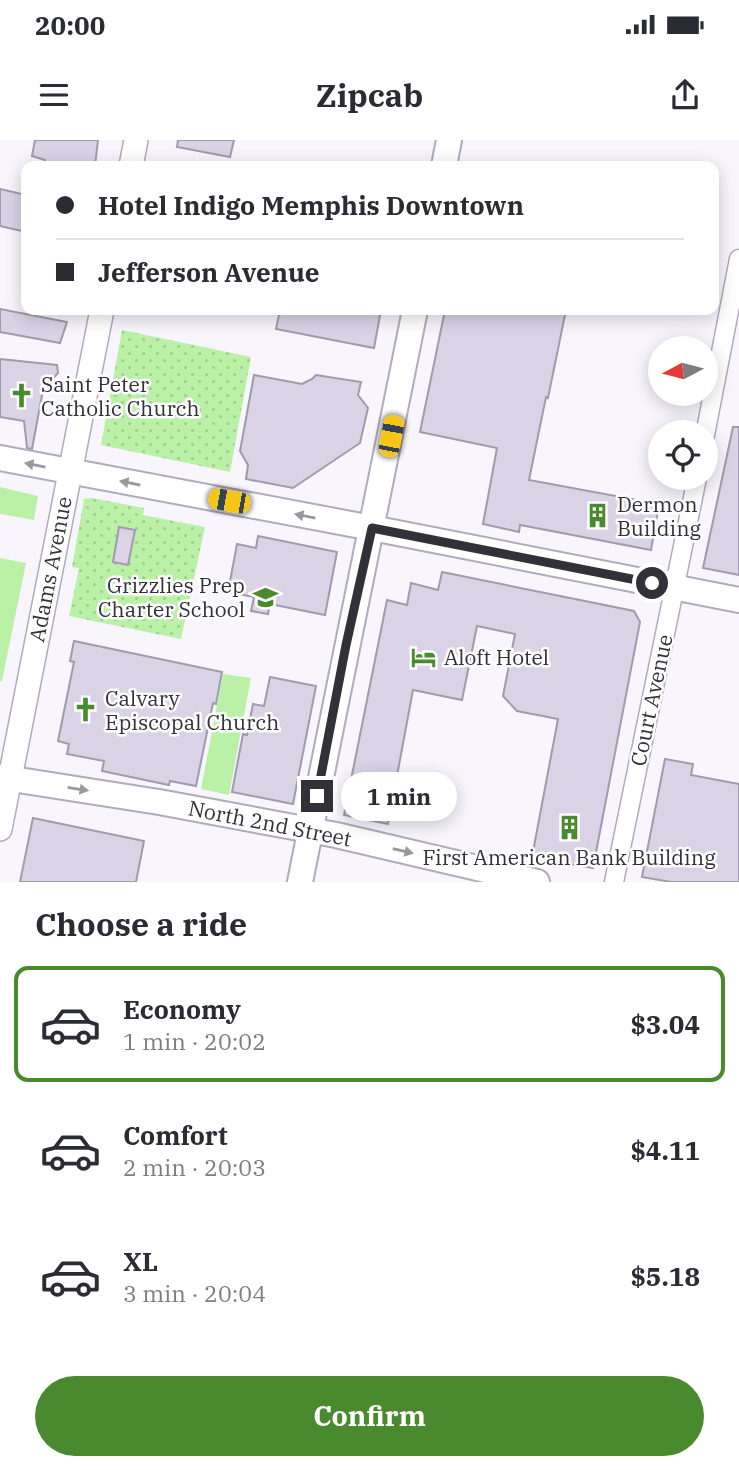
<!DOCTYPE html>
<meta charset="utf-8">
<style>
body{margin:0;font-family:"IBM Plex Serif",serif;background:#f2f2f3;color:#2b2b33;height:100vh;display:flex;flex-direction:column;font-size:26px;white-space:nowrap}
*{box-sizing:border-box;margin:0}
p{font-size:23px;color:#7c7c81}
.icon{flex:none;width:38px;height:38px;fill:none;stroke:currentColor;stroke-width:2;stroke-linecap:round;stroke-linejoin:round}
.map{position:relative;height:742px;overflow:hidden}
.panel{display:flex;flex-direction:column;background:#fff;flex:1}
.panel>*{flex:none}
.banner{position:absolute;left:21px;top:21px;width:698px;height:154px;border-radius:14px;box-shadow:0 4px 18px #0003;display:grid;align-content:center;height:154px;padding:0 35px;background:#fff}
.needle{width:46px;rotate:263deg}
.fabs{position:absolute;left:648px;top:196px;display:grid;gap:14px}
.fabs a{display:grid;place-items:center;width:70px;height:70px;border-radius:50%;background:#fff;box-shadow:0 4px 18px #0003;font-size:35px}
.end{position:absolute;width:32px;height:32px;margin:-16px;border:9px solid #333138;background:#fff;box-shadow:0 0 0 4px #fff}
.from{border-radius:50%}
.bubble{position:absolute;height:49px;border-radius:24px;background:#fff;box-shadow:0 4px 18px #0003;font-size:23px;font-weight:800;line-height:49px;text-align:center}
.car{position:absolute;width:21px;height:42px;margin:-21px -10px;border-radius:9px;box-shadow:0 0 5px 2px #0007;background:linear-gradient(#f5c518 24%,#345 0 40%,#f5c518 0 76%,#345 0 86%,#f5c518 0)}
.banner b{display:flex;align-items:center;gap:24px;height:66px;font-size:26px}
.banner b+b{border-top:2px solid #e1e1e2}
.banner i{width:18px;height:18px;background:#2b2b33}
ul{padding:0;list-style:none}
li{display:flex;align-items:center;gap:21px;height:116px;margin:0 14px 10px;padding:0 21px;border:4px solid transparent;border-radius:14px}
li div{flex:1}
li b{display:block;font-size:26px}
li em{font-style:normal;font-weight:800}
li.current{border-color:#488a2d}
li>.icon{width:63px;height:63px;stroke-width:1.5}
h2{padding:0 35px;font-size:32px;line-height:84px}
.action{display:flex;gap:14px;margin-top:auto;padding:14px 35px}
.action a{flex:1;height:80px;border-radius:42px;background:#488a2d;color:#fff;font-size:28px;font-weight:800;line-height:80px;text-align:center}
.status{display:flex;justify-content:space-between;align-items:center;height:49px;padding:0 35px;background:#fff;direction:ltr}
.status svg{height:19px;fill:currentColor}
header{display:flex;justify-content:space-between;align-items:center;height:91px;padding:0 35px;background:#fff;font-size:32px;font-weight:800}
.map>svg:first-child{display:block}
.green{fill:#baf1a7}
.park{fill:url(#park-dots)}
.building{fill:#d9d3e5;stroke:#a09bac;stroke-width:2}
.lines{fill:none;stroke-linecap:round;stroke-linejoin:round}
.minor-casing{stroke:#b0abbc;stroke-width:21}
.tertiary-casing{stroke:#b0abbc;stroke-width:26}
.secondary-casing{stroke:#b0abbc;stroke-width:28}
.minor{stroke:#fff;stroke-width:18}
.tertiary{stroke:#fff;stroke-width:23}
.secondary{stroke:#fff;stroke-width:24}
.oneway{fill:#99989c}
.route{stroke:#333138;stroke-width:9}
.labels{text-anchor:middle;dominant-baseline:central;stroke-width:5;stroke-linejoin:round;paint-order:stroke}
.poi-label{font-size:21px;fill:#333138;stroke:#fff;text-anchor:start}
.street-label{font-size:21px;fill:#333138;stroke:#fff}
</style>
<div class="status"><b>20:00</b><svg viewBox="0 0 49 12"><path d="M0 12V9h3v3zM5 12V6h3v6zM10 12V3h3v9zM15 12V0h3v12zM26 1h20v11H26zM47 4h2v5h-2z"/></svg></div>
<header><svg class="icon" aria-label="menu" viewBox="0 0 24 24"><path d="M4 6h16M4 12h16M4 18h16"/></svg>Zipcab<svg class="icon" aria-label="share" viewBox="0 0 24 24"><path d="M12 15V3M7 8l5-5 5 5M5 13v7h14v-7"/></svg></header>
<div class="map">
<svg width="739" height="742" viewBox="0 0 739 742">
<defs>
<pattern id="park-dots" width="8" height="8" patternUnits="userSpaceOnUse" patternTransform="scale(1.75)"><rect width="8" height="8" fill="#baf1a7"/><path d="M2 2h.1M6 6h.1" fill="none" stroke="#a0cf90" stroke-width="1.8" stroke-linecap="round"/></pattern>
</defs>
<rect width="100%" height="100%" fill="#f8f5fd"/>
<g class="green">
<polygon points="0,347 38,356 34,380 0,374"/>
<polygon points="0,418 26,423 2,541 0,541"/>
<polygon points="223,534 251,538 229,655 201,649"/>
</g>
<g class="park">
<polygon points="122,190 251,217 230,332 101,305"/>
<polygon points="92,358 144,368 143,375 205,387 181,499 69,476 79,428 72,427 84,359"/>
</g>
<g class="building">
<polygon points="35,0 98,0 95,26 44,26 45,20 32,16"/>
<polygon points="178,0 234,0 230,17 177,7"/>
<polygon points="0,49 26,55 26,82 24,81 22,91 0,86"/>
<polygon points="0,169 67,182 60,203 0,192"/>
<polygon points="280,170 381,170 374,208 276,189"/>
<polygon points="445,170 566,170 548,258 546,257 529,340 659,364 651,410 520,385 519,392 483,384 497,308 420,292"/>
<polygon points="0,219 57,225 58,233 43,250 32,309 27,308 24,281 0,277"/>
<polygon points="254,235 302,244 312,239 316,235 361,242 358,255 368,268 360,303 293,348 246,339 248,325 240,311"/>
<polygon points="733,287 739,287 739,435 703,428"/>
<polygon points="119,387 135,390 128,425 113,422"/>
<polygon points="258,396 337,412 325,475 270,464 268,474 251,471 254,457 228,452 237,404 256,408"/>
<polygon points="442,432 634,471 640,482 593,728 532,717 558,579 517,571 503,556 515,494 477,486 462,560 413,550 388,684 344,675 387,460 407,465 411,443 438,450"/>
<polygon points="74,501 222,532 216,564 213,563 196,646 170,641 169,645 102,631 104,621 67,614 69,604 58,601 74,522 70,521"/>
<polygon points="270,537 316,546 293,664 232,652 243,594 247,595 253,564 264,566"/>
<polygon points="665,619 693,624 691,635 739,644 739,742 671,742 642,737"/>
<polygon points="33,678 144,701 136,742 20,742"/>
</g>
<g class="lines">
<defs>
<g id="minor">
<polyline points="705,295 739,119"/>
<polyline points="614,742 697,338"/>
</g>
<g id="tertiary">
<polyline points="131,26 136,0"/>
<polyline points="0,689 102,170"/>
</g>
<g id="secondary">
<polyline points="444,26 449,0"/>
<polyline points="0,318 372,388 739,460"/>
<polyline points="0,637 159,662 288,686 336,695 537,742"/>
<path d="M300,742c37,-191 78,-381 115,-572"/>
</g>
</defs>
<use href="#minor" class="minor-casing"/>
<use href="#tertiary" class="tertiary-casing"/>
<use href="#secondary" class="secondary-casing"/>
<use href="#minor" class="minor"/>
<use href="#tertiary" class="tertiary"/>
<use href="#secondary" class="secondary"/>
</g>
<defs><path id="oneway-solid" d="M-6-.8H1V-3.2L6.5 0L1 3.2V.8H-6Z" transform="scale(1.75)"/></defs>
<g class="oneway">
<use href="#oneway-solid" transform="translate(35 325) rotate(-169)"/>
<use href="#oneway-solid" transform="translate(130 343) rotate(-169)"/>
<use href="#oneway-solid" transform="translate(305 376) rotate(-169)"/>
<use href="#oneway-solid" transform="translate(78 649) rotate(9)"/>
<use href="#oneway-solid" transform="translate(403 711) rotate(13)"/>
</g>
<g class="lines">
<polyline class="route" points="317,656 346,505 372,388 652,443"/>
</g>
<defs>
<symbol id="church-bare" viewBox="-9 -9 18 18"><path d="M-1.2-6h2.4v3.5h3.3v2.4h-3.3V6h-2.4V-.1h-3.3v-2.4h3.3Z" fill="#488a2d" stroke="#fff" stroke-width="2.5" paint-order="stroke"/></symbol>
<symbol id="building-bare" viewBox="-9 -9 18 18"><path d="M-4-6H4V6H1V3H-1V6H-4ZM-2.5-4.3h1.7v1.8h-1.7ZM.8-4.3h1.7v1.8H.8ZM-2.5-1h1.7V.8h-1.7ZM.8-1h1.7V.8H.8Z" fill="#488a2d" stroke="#fff" stroke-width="2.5" paint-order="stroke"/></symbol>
<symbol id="school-bare" viewBox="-9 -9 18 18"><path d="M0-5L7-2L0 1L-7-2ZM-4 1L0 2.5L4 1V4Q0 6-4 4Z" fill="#488a2d" stroke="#fff" stroke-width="2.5" paint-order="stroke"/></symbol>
<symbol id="hotel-bare" viewBox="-9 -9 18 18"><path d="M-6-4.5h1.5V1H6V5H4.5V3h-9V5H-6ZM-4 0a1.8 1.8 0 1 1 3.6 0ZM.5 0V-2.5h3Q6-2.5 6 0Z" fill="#488a2d" stroke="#fff" stroke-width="2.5" paint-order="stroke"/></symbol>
</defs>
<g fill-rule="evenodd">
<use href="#church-bare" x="4" y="238" width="35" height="35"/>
<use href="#building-bare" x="580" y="358" width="35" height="35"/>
<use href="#school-bare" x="248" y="440" width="35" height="35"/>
<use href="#hotel-bare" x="406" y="500" width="35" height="35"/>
<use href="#church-bare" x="68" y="552" width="35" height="35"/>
<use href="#building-bare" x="552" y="670" width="35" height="35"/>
</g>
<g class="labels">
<g class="poi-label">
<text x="41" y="244">Saint Peter<tspan x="41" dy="24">Catholic Church</tspan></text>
<text x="617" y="364">Dermon<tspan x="617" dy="24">Building</tspan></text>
<text x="245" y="445" text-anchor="end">Grizzlies Prep<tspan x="245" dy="24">Charter School</tspan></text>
<text x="444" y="517">Aloft Hotel</text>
<text x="105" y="558">Calvary<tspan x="105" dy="24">Episcopal Church</tspan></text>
<text x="569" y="717" text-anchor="middle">First American Bank Building</text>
</g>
<g class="street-label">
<text transform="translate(50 429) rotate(-79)">Adams Avenue</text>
<text transform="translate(651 560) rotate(-78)">Court Avenue</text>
<text transform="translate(270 683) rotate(11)">North 2nd Street</text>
</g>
</g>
</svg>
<div class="fabs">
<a><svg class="needle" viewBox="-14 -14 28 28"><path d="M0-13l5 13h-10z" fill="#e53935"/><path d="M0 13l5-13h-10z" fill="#7c7c81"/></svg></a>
<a><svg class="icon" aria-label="locate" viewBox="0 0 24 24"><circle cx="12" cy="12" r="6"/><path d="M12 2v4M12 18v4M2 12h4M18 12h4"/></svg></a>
</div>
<i class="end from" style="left:652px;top:443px"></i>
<i class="end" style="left:317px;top:656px"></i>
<div class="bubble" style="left:341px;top:632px;width:116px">1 min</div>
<i class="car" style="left:391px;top:296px;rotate:11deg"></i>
<i class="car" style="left:229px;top:361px;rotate:280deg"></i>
<div class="banner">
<b><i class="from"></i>Hotel Indigo Memphis Downtown</b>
<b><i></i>Jefferson Avenue</b>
</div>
</div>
<section class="panel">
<h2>Choose a ride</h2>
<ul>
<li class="current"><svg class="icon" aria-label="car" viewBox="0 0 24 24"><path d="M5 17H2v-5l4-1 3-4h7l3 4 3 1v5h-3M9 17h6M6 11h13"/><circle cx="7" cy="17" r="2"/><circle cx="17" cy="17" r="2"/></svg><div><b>Economy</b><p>1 min · 20:02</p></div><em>$3.04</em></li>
<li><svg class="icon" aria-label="car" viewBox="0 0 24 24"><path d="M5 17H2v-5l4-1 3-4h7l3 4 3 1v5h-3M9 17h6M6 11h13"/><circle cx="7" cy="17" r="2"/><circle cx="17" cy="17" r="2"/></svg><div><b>Comfort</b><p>2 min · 20:03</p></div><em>$4.11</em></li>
<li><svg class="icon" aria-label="car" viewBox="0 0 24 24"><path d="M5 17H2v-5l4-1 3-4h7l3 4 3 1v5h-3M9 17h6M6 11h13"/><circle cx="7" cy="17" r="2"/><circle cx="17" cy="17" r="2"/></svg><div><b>XL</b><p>3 min · 20:04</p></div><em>$5.18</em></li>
</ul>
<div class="action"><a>Confirm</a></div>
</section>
